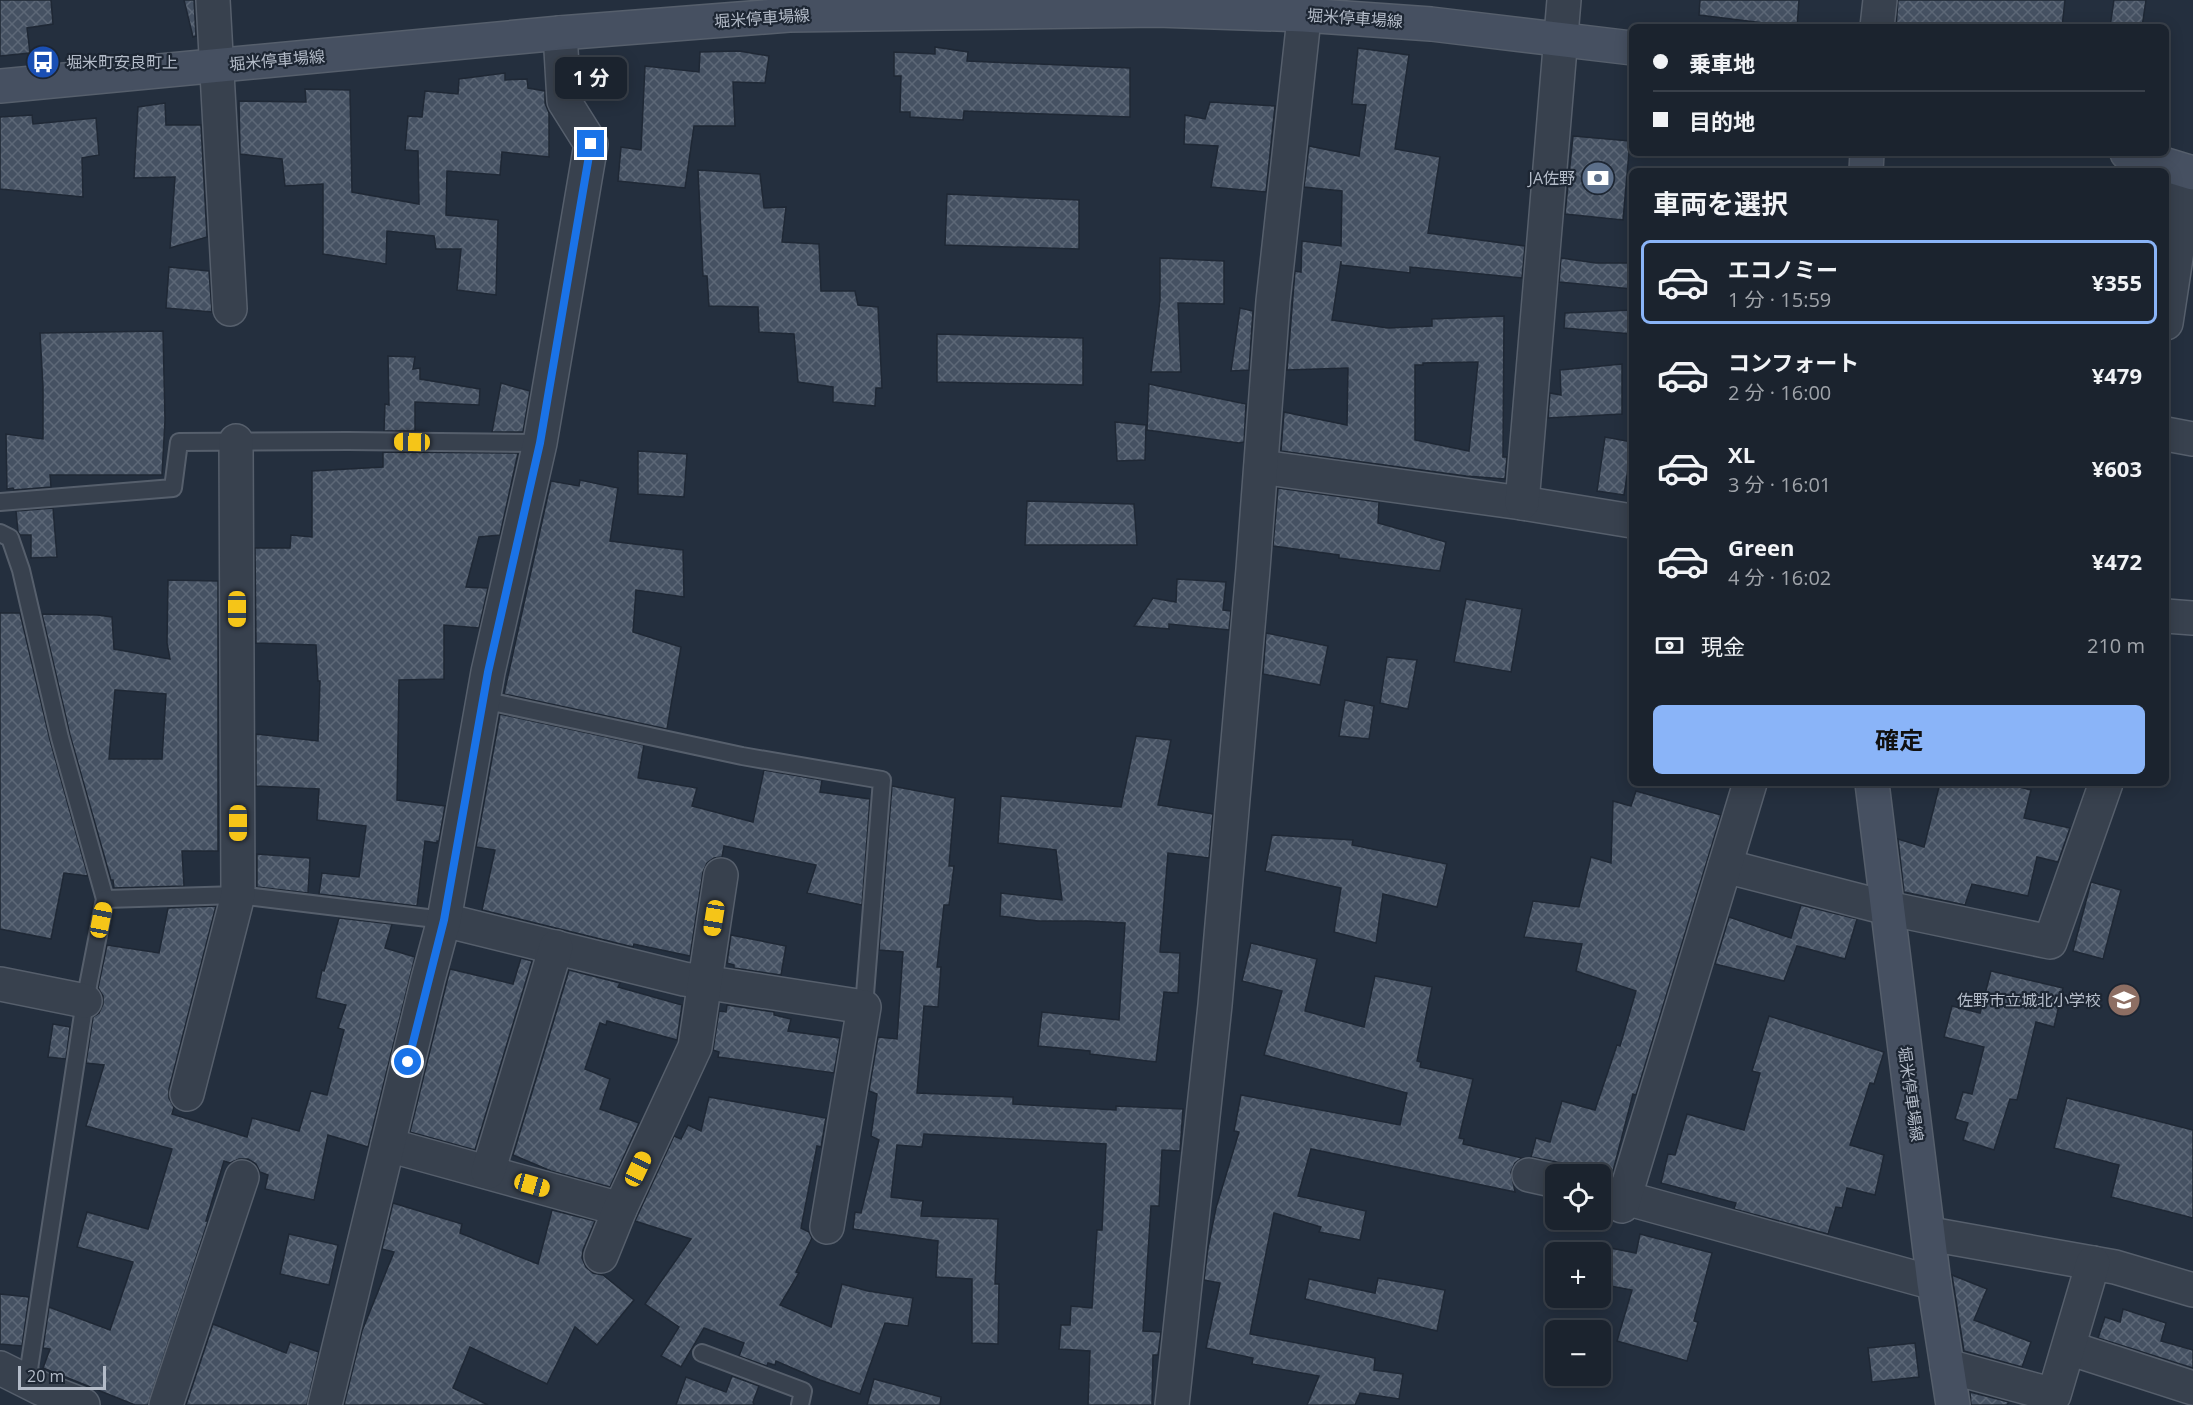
<!DOCTYPE html>
<html lang="ja">
<meta charset="utf-8">
<style>
body{margin:0;font-family:"Open Sans","Noto Sans JP",sans-serif;background:#282f3a;color:#f1f3f6;height:100vh;display:flex;flex-direction:column;font-size:22px;white-space:nowrap}
*{box-sizing:border-box;margin:0}
p{font-size:20px;color:#a0a4aa}
.icon{flex:none;width:33px;height:33px;fill:none;stroke:currentColor;stroke-width:2;stroke-linecap:round;stroke-linejoin:round}
.map{position:relative;flex:1;overflow:hidden}
.side{position:absolute;left:1629px;top:168px;width:540px;height:618px;display:flex;flex-direction:column;background:#1b232e;border-radius:9px;box-shadow:0 3px 15px #0003,0 0 0 2px #39404a}
.side>*{flex:none}
.hud{position:absolute;left:1629px;top:24px;width:540px;height:132px;border-radius:9px;box-shadow:0 3px 15px #0003,0 0 0 2px #39404a;display:grid;align-content:center;height:132px;padding:0 24px;background:#1b232e}
.controls{position:absolute;left:1545px;top:1164px;display:grid;gap:12px}
.controls a{display:grid;place-items:center;width:66px;height:66px;border-radius:9px;background:#1b232e;box-shadow:0 3px 15px #0003,0 0 0 2px #39404a;font-size:30px}
.scale{position:absolute;left:18px;bottom:15px;width:88px;box-sizing:border-box;padding-left:6px;border:3px solid #b4bcc9;border-top:0;font-size:16px;line-height:21px;white-space:nowrap;color:#b4bcc9;-webkit-text-stroke:4px #1d2633;paint-order:stroke}
.end{position:absolute;width:27px;height:27px;margin:-14px;border:8px solid #1a73e8;background:#fff;box-shadow:0 0 0 3px #fff}
.from{border-radius:50%}
.bubble{position:absolute;height:42px;border-radius:9px;background:#1b232e;box-shadow:0 3px 15px #0003,0 0 0 2px #39404a;font-size:20px;font-weight:700;line-height:42px;text-align:center}
.car{position:absolute;width:18px;height:36px;margin:-18px -9px;border-radius:8px;box-shadow:0 0 4px 2px #0007;background:linear-gradient(#f5c518 24%,#345 0 40%,#f5c518 0 76%,#345 0 86%,#f5c518 0)}
.hud b{display:flex;align-items:center;gap:21px;height:57px;font-size:22px}
.hud b+b{border-top:2px solid #39404a}
.hud i{width:15px;height:15px;background:#f1f3f6}
ul{padding:0;list-style:none}
li{display:flex;align-items:center;gap:18px;height:84px;margin:0 12px 9px;padding:0 12px;border:3px solid transparent;border-radius:9px}
li div{flex:1}
li b{display:block;font-size:22px}
li em{font-style:normal;font-weight:700}
li.active{border-color:#8ab4f8}
li>.icon{width:54px;height:54px;stroke-width:1.5}
h2{padding:0 24px;font-size:27px;line-height:72px}
.pay{display:flex;align-items:center;gap:15px;height:66px;padding:0 24px;font-size:22px}
.pay p{margin-inline-start:auto}
.button{display:flex;gap:12px;margin-top:auto;padding:12px 24px}
.button a{flex:1;height:69px;border-radius:9px;background:#8ab4f8;color:#111;font-size:24px;font-weight:700;line-height:69px;text-align:center}
.map>svg:first-child{display:block}
.building{fill:url(#building-cross-hatch);stroke:#1f2835;stroke-width:1.5;fill-rule:evenodd}
.lines{fill:none;stroke-linecap:round;stroke-linejoin:round}
.service-casing{stroke:#565f6c;stroke-width:20}
.minor-casing{stroke:#565f6c;stroke-width:36}
.secondary-casing{stroke:#565f6c;stroke-width:36}
.service{stroke:#38414e;stroke-width:16}
.minor{stroke:#38414e;stroke-width:33}
.secondary{stroke:#465061;stroke-width:33}
.route{stroke:#1a73e8;stroke-width:8}
.labels{text-anchor:middle;dominant-baseline:central;stroke-width:4.5;stroke-linejoin:round;paint-order:stroke}
.street-label{font-size:16px;fill:#b4bcc9;stroke:#1d2633}
.poi-label{font-size:16px;fill:#b4bcc9;stroke:#1d2633;text-anchor:end}
</style>
<div class="map">
<svg width="2193" height="1405" viewBox="0 0 2193 1405">
<defs>
<pattern id="building-cross-hatch" width="8" height="8" patternUnits="userSpaceOnUse" patternTransform="scale(1.5)"><rect width="8" height="8" fill="#455162"/><path d="M0 0l8 8M0 8l8-8" fill="none" stroke="#5d6877"/></pattern>
</defs>
<rect width="100%" height="100%" fill="#242f3e"/>
<g class="building">
<polygon points="0,0 51,0 53,24 27,28 30,53 0,56"/>
<polygon points="184,0 194,0 196,36 193,37"/>
<polygon points="1700,0 1799,0 1797,27 1699,15"/>
<polygon points="1898,0 2065,0 2062,27 1896,27"/>
<polygon points="2114,0 2146,0 2142,27 2110,27"/>
<polygon points="935,47 968,52 967,61 1130,68 1130,117 964,111 963,120 910,117 910,112 900,112 901,76 894,76 894,52 935,54"/>
<path d="M1358,48l51,7 -14,94 45,8 -12,76 97,13 -3,32 -112,-11v6l-69,-8v-4l-9,59 56,8 44,-2v-7l72,-3 -1,141h4l-2,22 -39,-3 -185,-25 3,-39 63,13 1,-57 -61,2 8,-99 6,1 1,-31 39,5 1,-55 -38,-4 5,-41 50,10 7,-51 -14,-1zM1478,362l-9,89 -54,-11v-75h8v-2z"/>
<polygon points="739,51 769,56 765,83 733,82 735,126 694,126 685,188 618,181 621,147 641,150 645,66 699,72 700,52"/>
<polygon points="505,73 505,80 527,79 528,88 545,91 545,103 549,113 549,157 502,152 500,175 447,171 446,215 498,220 496,295 457,290 461,249 436,249 434,236 387,231 386,264 323,254 323,184 285,186 282,159 240,154 239,101 306,102 305,89 350,90 352,192 419,204 418,151 405,150 408,116 422,117 425,91 458,94 459,79"/>
<polygon points="1210,102 1275,106 1266,192 1211,187 1218,146 1184,144 1185,115 1205,119"/>
<polygon points="165,103 166,125 201,125 207,237 170,248 175,177 134,178 138,107"/>
<polygon points="32,115 33,124 96,118 99,155 82,158 83,197 0,189 0,117"/>
<polygon points="1573,136 1630,141 1623,220 1565,214"/>
<polygon points="698,170 760,174 764,208 786,207 782,242 819,244 821,291 855,291 858,305 878,307 882,388 876,388 875,406 833,402 833,387 798,382 794,334 759,332 758,307 709,306 707,276 703,276"/>
<polygon points="947,194 1079,200 1079,249 945,245"/>
<polygon points="1160,258 1224,261 1224,304 1178,303 1181,372 1151,372 1160,300"/>
<polygon points="1561,258 1596,263 1632,263 1632,289 1559,282"/>
<polygon points="169,267 209,271 212,312 166,308"/>
<polygon points="1240,308 1253,311 1249,370 1231,371"/>
<polygon points="1632,310 1632,334 1564,328 1565,313"/>
<polygon points="163,331 165,420 162,475 50,475 51,487 14,490 13,488 7,489 6,434 43,439 43,387 40,333"/>
<polygon points="937,334 1083,338 1083,385 937,382"/>
<polygon points="388,356 415,357 413,369 420,368 420,379 480,389 479,405 415,402 415,431 384,431 385,404 389,405"/>
<polygon points="1622,364 1622,414 1548,418 1550,393 1561,395 1560,370"/>
<polygon points="501,383 530,391 523,432 492,432"/>
<polygon points="1149,384 1246,404 1244,442 1239,443 1147,430"/>
<polygon points="1115,422 1146,425 1145,460 1117,461"/>
<polygon points="1605,437 1632,442 1624,495 1597,491"/>
<polygon points="638,451 687,454 684,497 638,494"/>
<polygon points="383,452 518,453 500,535 479,537 466,587 488,588 479,628 444,625 444,679 399,680 397,800 445,806 439,841 437,841 437,843 425,841 417,906 319,894 322,873 359,877 366,826 317,820 319,789 256,786 256,734 318,741 320,681 318,681 316,645 256,643 255,548 290,548 291,535 312,537 312,471 383,467"/>
<polygon points="580,480 618,488 610,541 683,550 684,597 636,590 633,632 681,647 667,729 504,694 551,481 579,486"/>
<polygon points="1278,488 1379,502 1378,523 1446,542 1440,571 1339,558 1339,555 1273,546"/>
<polygon points="1027,501 1134,504 1137,545 1025,545"/>
<polygon points="53,508 57,557 31,558 31,535 20,535 18,532 16,511"/>
<polygon points="1177,579 1226,582 1223,610 1231,611 1229,630 1169,624 1169,629 1134,626 1153,598 1176,602"/>
<path d="M168,580l50,1v270h-36l2,35 -70,2 -1,-8h-2l-41,-145 -28,-121 55,1 15,2 2,32 56,10 -3,-16zM115,690l51,4 -4,65h-53z"/>
<polygon points="1466,599 1522,609 1511,672 1454,662"/>
<polygon points="0,613 20,613 50,740 88,876 64,873 51,939 0,929"/>
<polygon points="1266,633 1328,646 1320,685 1263,674"/>
<polygon points="1387,657 1417,660 1408,709 1380,703"/>
<polygon points="1345,700 1374,706 1369,739 1339,736"/>
<polygon points="500,714 644,745 638,778 697,788 692,806 753,822 764,770 822,780 820,792 870,799 862,905 807,893 816,865 724,846 722,857 714,858 707,863 703,872 690,956 634,944 633,947 482,910 495,850 476,847"/>
<polygon points="1136,736 1171,740 1158,805 1213,814 1209,858 1168,853 1160,952 1180,953 1178,993 1164,992 1156,1062 1090,1054 1090,1051 1038,1046 1042,1012 1119,1020 1125,923 1088,921 1038,921 1000,916 1001,893 1062,900 1056,850 998,843 1001,796 1121,807"/>
<polygon points="1940,783 2004,783 2031,790 2024,818 2070,828 2058,862 2037,857 2028,896 1972,884 1965,905 1904,892 1898,839 1924,847"/>
<polygon points="892,786 955,798 949,866 954,866 949,905 944,905 937,967 941,967 938,1007 924,1006 917,1093 1013,1097 1013,1104 1116,1110 1116,1106 1183,1109 1180,1151 1162,1150 1159,1206 1151,1206 1143,1331 1161,1332 1158,1355 1153,1355 1152,1405 1088,1405 1090,1351 1059,1349 1061,1325 1070,1325 1071,1306 1092,1308 1097,1230 1102,1230 1106,1144 924,1134 922,1147 897,1145 891,1197 923,1201 921,1216 998,1219 995,1284 999,1284 998,1344 972,1343 972,1279 936,1277 938,1241 853,1229 855,1212 861,1213 879,1140 871,1136 877,1094 869,1091 878,1037 897,1039 903,952 879,950"/>
<polygon points="1636,791 1721,815 1636,1095 1633,1094 1612,1175 1604,1173 1573,1174 1568,1167 1561,1163 1531,1157 1536,1138 1550,1142 1562,1101 1595,1110 1617,1045 1620,1046 1636,991 1576,971 1582,944 1524,937 1533,901 1579,907 1591,857 1611,863 1613,801 1631,806"/>
<polygon points="1272,835 1353,840 1352,845 1447,864 1437,907 1383,894 1376,943 1334,932 1341,888 1265,871"/>
<polygon points="257,854 310,858 308,893 257,887"/>
<polygon points="2091,882 2121,890 2103,959 2073,951"/>
<polygon points="1801,905 1857,919 1845,959 1797,946 1784,981 1715,964 1729,917 1791,938"/>
<polygon points="216,906 169,1089 169,1098 174,1107 172,1114 247,1137 252,1118 299,1131 311,1091 327,1095 344,1030 338,1028 346,1005 316,998 322,970 324,971 339,918 392,924 385,948 415,957 368,1147 328,1135 314,1200 265,1189 268,1175 260,1172 256,1164 248,1159 239,1159 230,1163 224,1161 206,1221 208,1221 148,1405 135,1405 43,1368 50,1349 43,1348 49,1307 110,1330 133,1262 77,1247 87,1212 148,1229 172,1149 86,1126 104,1065 86,1063 93,1017 99,1013 103,1004 103,996 98,988 107,945 159,953 168,908"/>
<polygon points="731,935 786,946 781,975 734,968 734,965 727,963"/>
<polygon points="1251,943 1317,959 1305,1011 1364,1027 1375,976 1432,987 1417,1061 1421,1062 1420,1067 1473,1079 1459,1138 1464,1139 1463,1144 1522,1158 1515,1163 1511,1172 1515,1192 1311,1149 1298,1196 1366,1211 1360,1240 1319,1232 1321,1227 1274,1213 1250,1334 1375,1358 1374,1370 1403,1374 1399,1399 1360,1393 1355,1405 1307,1405 1319,1376 1252,1364 1253,1358 1206,1348 1220,1283 1204,1280 1208,1248 1216,1208 1239,1132 1234,1131 1241,1095 1400,1125 1407,1093 1264,1055 1282,991 1242,981"/>
<polygon points="521,958 532,961 475,1150 410,1132 450,969 513,984"/>
<polygon points="569,970 620,983 618,987 682,1005 677,1040 607,1021 606,1025 600,1023 585,1069 610,1079 600,1109 639,1123 610,1187 551,1171 513,1155"/>
<polygon points="1991,971 2063,988 2054,1027 2036,1022 2017,1100 2010,1099 1994,1150 1963,1140 1968,1123 1955,1119 1963,1092 1972,1094 1984,1047 1944,1037 1952,1006 1980,1013"/>
<polygon points="727,1005 774,1012 774,1015 791,1019 788,1031 840,1038 834,1073 718,1057 719,1052 713,1050 719,1011 726,1012"/>
<polygon points="1769,1016 1884,1052 1874,1084 1870,1083 1850,1145 1884,1155 1875,1195 1847,1188 1842,1208 1836,1207 1828,1234 1734,1209 1736,1203 1661,1183 1668,1154 1675,1155 1687,1114 1744,1130 1760,1073 1752,1071"/>
<polygon points="53,1024 70,1027 66,1059 48,1057"/>
<polygon points="709,1097 826,1118 821,1147 817,1146 801,1228 809,1232 812,1238 796,1272 799,1273 780,1305 831,1327 842,1284 868,1291 913,1298 908,1326 885,1323 860,1394 820,1380 776,1361 775,1365 768,1363 767,1366 739,1356 744,1343 704,1328 681,1367 661,1356 679,1327 645,1304 691,1239 635,1221 674,1136 681,1139 688,1125 701,1131"/>
<polygon points="2067,1098 2193,1130 2193,1218 2111,1197 2119,1165 2054,1148"/>
<polygon points="393,1203 462,1224 460,1233 538,1264 552,1210 595,1221 583,1250 582,1258 586,1267 593,1273 603,1275 634,1300 597,1345 575,1327 547,1384 470,1347 453,1388 488,1405 344,1405 362,1331 394,1252 382,1249"/>
<polygon points="289,1234 338,1245 329,1285 280,1274"/>
<polygon points="1640,1234 1712,1253 1694,1321 1698,1322 1687,1361 1617,1341 1632,1290 1600,1284 1600,1246 1636,1253"/>
<polygon points="1952,1275 1987,1289 1974,1320 2031,1342 2022,1367 1964,1351"/>
<polygon points="1378,1278 1445,1290 1437,1331 1305,1299 1309,1279 1375,1293"/>
<polygon points="0,1294 29,1297 22,1346 0,1344"/>
<polygon points="2123,1309 2166,1323 2161,1341 2193,1350 2193,1368 2098,1338 2105,1317 2120,1322"/>
<polygon points="213,1324 286,1353 290,1342 319,1352 307,1405 186,1405"/>
<polygon points="1915,1343 1919,1377 1872,1382 1868,1348"/>
<polygon points="732,1376 759,1386 753,1402 754,1405 676,1405 686,1377 726,1392"/>
<polygon points="874,1379 941,1397 940,1405 867,1405"/>
<polygon points="1970,1392 2009,1402 2007,1405 1971,1405"/>
</g>
<g class="lines">
<defs>
<g id="service">
<polyline points="0,502 173,488 179,442 348,441 540,443"/>
<polyline points="0,533 10,538 21,570 60,738 105,899 85,1001 27,1382"/>
<polyline points="483,700 742,756 882,780 864,1007"/>
<polyline points="105,899 238,895 444,920"/>
<polyline points="702,1353 803,1391 800,1405"/>
</g>
<g id="minor">
<polyline points="213,0 230,309"/>
<polyline points="1877,27 1880,0"/>
<polyline points="2166,323 2189,172"/>
<polyline points="2166,434 2193,439"/>
<polyline points="1261,467 1522,503 1632,521"/>
<polyline points="1522,503 1564,0"/>
<polyline points="2166,616 2193,618"/>
<polyline points="1725,866 1887,908 2050,942 2106,783"/>
<polyline points="444,920 684,979 864,1007 827,1227"/>
<polyline points="0,984 85,1001"/>
<polyline points="187,1094 238,895 236,441"/>
<polyline points="388,1145 620,1209"/>
<polyline points="488,1172 556,947"/>
<polyline points="1529,1175 1556,1181"/>
<polyline points="1600,1191 1934,1283"/>
<polyline points="1622,1206 1750,783"/>
<polyline points="1930,1234 2115,1267 2193,1290"/>
<polyline points="601,1256 620,1209 695,1047 721,875"/>
<polyline points="2069,1348 2193,1388"/>
<polyline points="1947,1366 2054,1395 2093,1263"/>
<polyline points="0,1368 42,1389 83,1405"/>
<polyline points="166,1405 242,1177"/>
<polyline points="325,1405 428,979 444,920 488,672 540,443 591,144 564,101 560,33"/>
<polyline points="1172,1405 1215,1005 1253,569 1273,301 1306,0"/>
</g>
<g id="secondary">
<polyline points="0,86 560,33 789,15 1157,10 1304,15 1431,24 1632,48"/>
<polyline points="2127,153 2193,173"/>
<polyline points="1866,171 1867,153"/>
<polyline points="1872,783 1934,1283 1953,1405"/>
</g>
</defs>
<use href="#service" class="service-casing"/>
<use href="#minor" class="minor-casing"/>
<use href="#secondary" class="secondary-casing"/>
<use href="#service" class="service"/>
<use href="#minor" class="minor"/>
<use href="#secondary" class="secondary"/>
</g>
<g class="lines">
<polyline class="route" points="408,1062 444,920 488,672 540,443 591,144"/>
</g>
<defs>
<symbol id="bus-disc" viewBox="-11 -11 22 22"><circle r="9.5" fill="#1a4fb4" stroke="#1d2633"/><path d="M-5-6H5V4H4V6H2V4H-2V6H-4V4H-5ZM-3.5-4V0h7V-4ZM-3.5 1.2v1.5H-2V1.2ZM2 1.2v1.5H3.5V1.2Z" fill="#fff"/></symbol>
<symbol id="bank-disc" viewBox="-11 -11 22 22"><circle r="9.5" fill="#5c6f8a" stroke="#1d2633"/><path d="M-6-4H6V4H-6ZM0-2.3a2.3 2.3 0 1 0 0 4.6a2.3 2.3 0 1 0 0-4.6Z" fill="#fff"/></symbol>
<symbol id="school-disc" viewBox="-11 -11 22 22"><circle r="9.5" fill="#8d6e63" stroke="#1d2633"/><path d="M0-5L7-2L0 1L-7-2ZM-4 1L0 2.5L4 1V4Q0 6-4 4Z" fill="#fff"/></symbol>
</defs>
<g fill-rule="evenodd">
<use href="#bus-disc" x="24" y="43" width="38" height="38"/>
<use href="#bank-disc" x="1579" y="159" width="38" height="38"/>
<use href="#school-disc" x="2105" y="981" width="38" height="38"/>
</g>
<g class="labels">
<g class="street-label">
<text transform="translate(762 18) rotate(-4)">堀米停車場線</text>
<text transform="translate(1355 18) rotate(4)">堀米停車場線</text>
<text transform="translate(277 60) rotate(-5)">堀米停車場線</text>
<text transform="translate(1911 1094) rotate(82)">堀米停車場線</text>
</g>
<g class="poi-label">
<text x="66" y="62" text-anchor="start">堀米町安良町上</text>
<text x="1575" y="178">JA佐野</text>
<text x="2101" y="1000">佐野市立城北小学校</text>
</g>
</g>
</svg>
<div class="controls">
<a><svg class="icon" aria-label="locate" viewBox="0 0 24 24"><circle cx="12" cy="12" r="6"/><path d="M12 2v4M12 18v4M2 12h4M18 12h4"/></svg></a>
<a>+</a>
<a>−</a>
</div>
<div class="scale">20 m</div>
<i class="end from" style="left:408px;top:1062px"></i>
<i class="end" style="left:591px;top:144px"></i>
<div class="bubble" style="left:555px;top:57px;width:72px">1 分</div>
<i class="car" style="left:412px;top:442px;rotate:271deg"></i>
<i class="car" style="left:237px;top:609px;rotate:180deg"></i>
<i class="car" style="left:238px;top:823px;rotate:180deg"></i>
<i class="car" style="left:714px;top:918px;rotate:189deg"></i>
<i class="car" style="left:101px;top:920px;rotate:11deg"></i>
<i class="car" style="left:638px;top:1169px;rotate:25deg"></i>
<i class="car" style="left:532px;top:1185px;rotate:106deg"></i>
<div class="hud">
<b><i class="from"></i>乗車地</b>
<b><i></i>目的地</b>
</div>
<section class="side">
<h2>車両を選択</h2>
<ul>
<li class="active"><svg class="icon" aria-label="car" viewBox="0 0 24 24"><path d="M5 17H2v-5l4-1 3-4h7l3 4 3 1v5h-3M9 17h6M6 11h13"/><circle cx="7" cy="17" r="2"/><circle cx="17" cy="17" r="2"/></svg><div><b>エコノミー</b><p>1 分 · 15:59</p></div><em>¥355</em></li>
<li><svg class="icon" aria-label="car" viewBox="0 0 24 24"><path d="M5 17H2v-5l4-1 3-4h7l3 4 3 1v5h-3M9 17h6M6 11h13"/><circle cx="7" cy="17" r="2"/><circle cx="17" cy="17" r="2"/></svg><div><b>コンフォート</b><p>2 分 · 16:00</p></div><em>¥479</em></li>
<li><svg class="icon" aria-label="car" viewBox="0 0 24 24"><path d="M5 17H2v-5l4-1 3-4h7l3 4 3 1v5h-3M9 17h6M6 11h13"/><circle cx="7" cy="17" r="2"/><circle cx="17" cy="17" r="2"/></svg><div><b>XL</b><p>3 分 · 16:01</p></div><em>¥603</em></li>
<li><svg class="icon" aria-label="car" viewBox="0 0 24 24"><path d="M5 17H2v-5l4-1 3-4h7l3 4 3 1v5h-3M9 17h6M6 11h13"/><circle cx="7" cy="17" r="2"/><circle cx="17" cy="17" r="2"/></svg><div><b>Green</b><p>4 分 · 16:02</p></div><em>¥472</em></li>
</ul>
<div class="pay"><svg class="icon" aria-label="cash" viewBox="0 0 24 24"><path d="M3 7h18v10H3z"/><circle cx="12" cy="12" r="2"/></svg>現金<p>210 m</p></div>
<div class="button"><a>確定</a></div>
</section>
</div>
